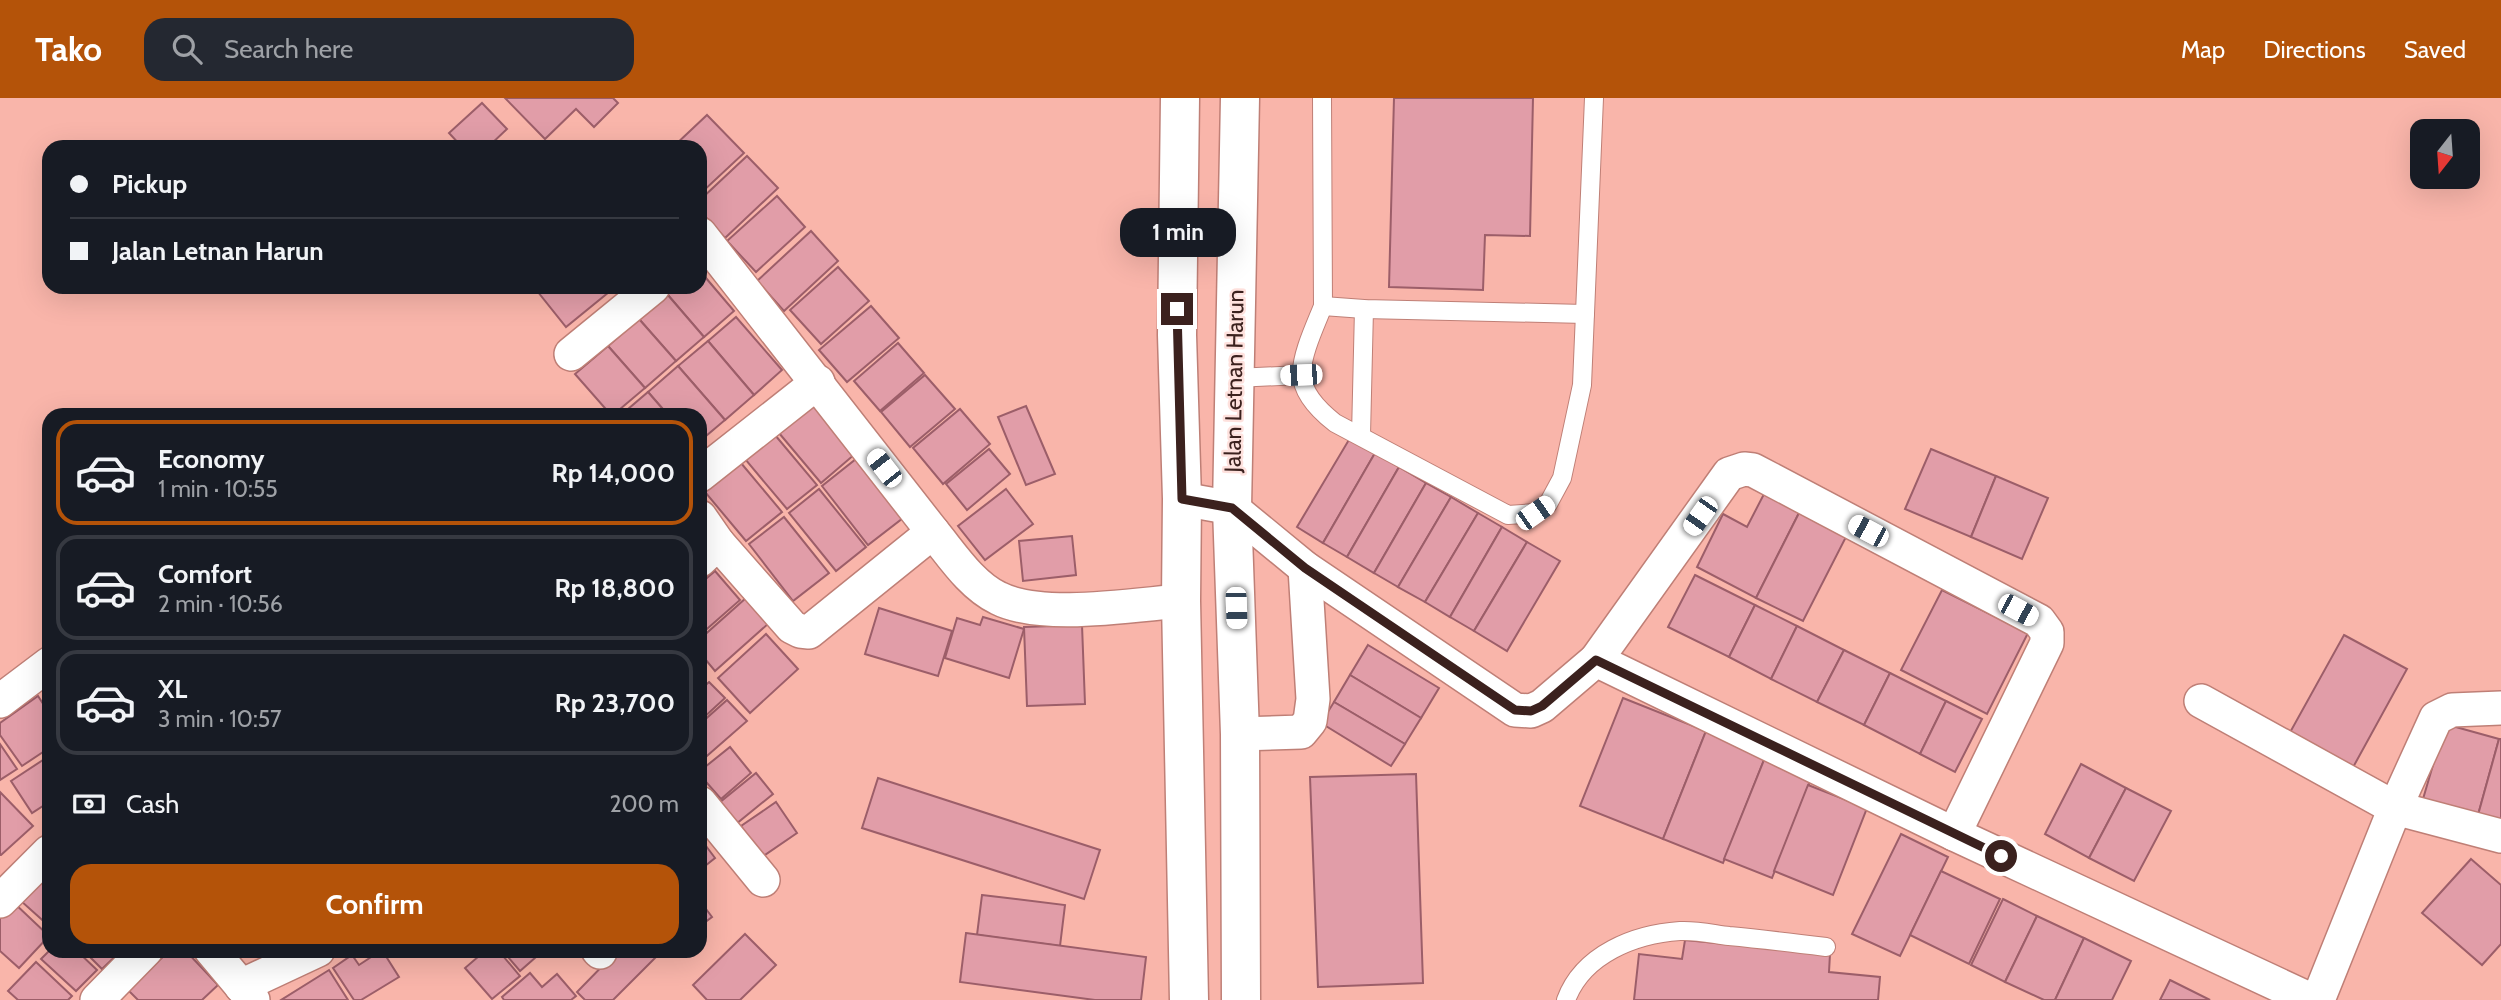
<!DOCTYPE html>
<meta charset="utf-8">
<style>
body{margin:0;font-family:Cabin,sans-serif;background:#242831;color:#f1f3f6;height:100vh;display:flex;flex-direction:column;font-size:26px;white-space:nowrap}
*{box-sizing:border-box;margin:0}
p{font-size:23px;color:#9ea1a6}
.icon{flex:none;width:38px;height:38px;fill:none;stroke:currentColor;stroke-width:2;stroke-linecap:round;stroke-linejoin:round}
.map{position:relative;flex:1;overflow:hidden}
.panel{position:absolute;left:42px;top:310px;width:665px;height:550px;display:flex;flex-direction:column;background:#171b24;border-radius:21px;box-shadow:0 7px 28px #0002}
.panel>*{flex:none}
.hud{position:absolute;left:42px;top:42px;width:665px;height:154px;border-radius:21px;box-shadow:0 7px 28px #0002;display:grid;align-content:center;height:154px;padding:0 28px;background:#171b24}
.needle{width:46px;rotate:197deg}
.tools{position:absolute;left:2410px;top:21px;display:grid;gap:14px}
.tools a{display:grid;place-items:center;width:70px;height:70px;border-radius:14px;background:#171b24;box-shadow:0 7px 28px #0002;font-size:35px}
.end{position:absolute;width:32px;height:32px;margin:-16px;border:9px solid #3b211e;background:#fff;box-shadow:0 0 0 4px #fff}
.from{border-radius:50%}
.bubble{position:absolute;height:49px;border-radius:21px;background:#171b24;box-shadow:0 7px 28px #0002;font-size:23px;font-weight:800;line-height:49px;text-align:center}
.car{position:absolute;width:21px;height:42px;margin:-21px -10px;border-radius:9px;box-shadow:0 0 5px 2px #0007;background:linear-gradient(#fff 24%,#345 0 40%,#fff 0 76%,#345 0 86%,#fff 0)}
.hud b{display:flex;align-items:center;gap:24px;height:66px;font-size:26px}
.hud b+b{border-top:2px solid #363941}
.hud i{width:18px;height:18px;background:#f1f3f6}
ul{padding:12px 0 0;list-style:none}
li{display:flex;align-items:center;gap:21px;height:105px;margin:0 14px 10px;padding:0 14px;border:4px solid #363941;border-radius:21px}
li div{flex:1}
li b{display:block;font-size:26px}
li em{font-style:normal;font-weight:800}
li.active{border-color:#b45309}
li>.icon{width:63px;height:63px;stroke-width:1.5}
.pay{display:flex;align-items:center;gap:18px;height:77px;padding:0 28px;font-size:26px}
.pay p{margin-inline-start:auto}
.action{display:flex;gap:14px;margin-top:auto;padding:14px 28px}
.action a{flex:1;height:80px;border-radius:21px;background:#b45309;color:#fff;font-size:28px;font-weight:800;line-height:80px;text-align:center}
header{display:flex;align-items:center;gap:42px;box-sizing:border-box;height:98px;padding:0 35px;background:#b45309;color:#fff}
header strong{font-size:33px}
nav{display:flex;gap:38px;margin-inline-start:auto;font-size:24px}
.search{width:490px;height:63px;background:#242831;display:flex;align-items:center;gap:18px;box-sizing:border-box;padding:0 24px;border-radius:21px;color:#9ea1a6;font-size:26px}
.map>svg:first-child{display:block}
.building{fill:#e19da8;stroke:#9c5e69;stroke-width:2}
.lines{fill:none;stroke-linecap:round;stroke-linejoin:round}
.service-casing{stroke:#bf7f76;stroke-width:20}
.minor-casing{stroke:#bf7f76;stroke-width:36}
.primary-casing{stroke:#bf7f76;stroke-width:41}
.service{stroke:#fff;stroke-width:18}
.minor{stroke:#fff;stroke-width:33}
.primary{stroke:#fff;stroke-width:38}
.route{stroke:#3b211e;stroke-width:9}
.labels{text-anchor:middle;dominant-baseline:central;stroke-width:5;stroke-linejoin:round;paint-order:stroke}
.street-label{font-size:23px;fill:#3b211e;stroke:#fee1dd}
</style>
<header>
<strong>Tako</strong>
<div class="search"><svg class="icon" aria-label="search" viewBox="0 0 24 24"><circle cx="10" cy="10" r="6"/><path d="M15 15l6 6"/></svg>Search here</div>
<nav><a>Map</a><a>Directions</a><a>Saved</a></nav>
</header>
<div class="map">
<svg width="2501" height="902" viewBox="0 0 2501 902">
<rect width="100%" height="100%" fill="#f9b5aa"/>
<g class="building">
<polygon points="505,0 613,0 618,5 594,29 576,11 545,41"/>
<polygon points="1394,0 1533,0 1530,138 1485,137 1483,192 1389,189"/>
<polygon points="482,5 507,31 488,49 462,49 449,35"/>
<polygon points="707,17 744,55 700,96 700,49 673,49"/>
<polygon points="747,58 778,90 725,140 700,113 700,102"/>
<polygon points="777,98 805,129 756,174 727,143"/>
<polygon points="811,133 838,163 784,213 757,183"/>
<polygon points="838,169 869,203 821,246 790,212"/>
<polygon points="700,173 734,213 704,239 667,196 676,189 700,189"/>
<polygon points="534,189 606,189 609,194 566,229"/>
<polygon points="667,196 704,239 676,263 639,221"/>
<polygon points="871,208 899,240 847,284 819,252"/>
<polygon points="736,219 782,272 754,297 708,243"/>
<polygon points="639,221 676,263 645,290 608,248"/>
<polygon points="708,243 754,297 725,322 678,268"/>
<polygon points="898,245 924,275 880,313 854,283"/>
<polygon points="608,248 645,290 613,317 611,317 575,276"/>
<polygon points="678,268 725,322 700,343 700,317 668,317 648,294"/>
<polygon points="925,277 955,311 910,349 881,314"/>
<polygon points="648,294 668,317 621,317"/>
<polygon points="813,306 855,356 821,385 779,335"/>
<polygon points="1026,308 1055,376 1026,387 998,319"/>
<polygon points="960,311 990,346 943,386 913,350"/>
<polygon points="775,337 817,387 787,411 745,361"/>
<polygon points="1350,340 1375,355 1323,445 1297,429"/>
<polygon points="989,351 1010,376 967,412 946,386"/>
<polygon points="1931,351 1996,378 1971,439 1905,411"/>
<polygon points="1375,355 1399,369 1347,459 1323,445"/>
<polygon points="856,361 903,420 868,447 822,388"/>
<polygon points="741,365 782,414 746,443 705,394"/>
<polygon points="1399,369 1426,385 1374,475 1347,459"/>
<polygon points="1996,378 2048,400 2022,461 1971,439"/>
<polygon points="1426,385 1451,399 1398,489 1374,475"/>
<polygon points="819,391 866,449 836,473 789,415"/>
<polygon points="1006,391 1033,426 985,462 958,428"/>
<polygon points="1765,394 1801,411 1756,500 1697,469 1723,416 1747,429"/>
<polygon points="1451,399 1478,415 1425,504 1398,489"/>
<polygon points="1801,411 1848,435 1803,523 1756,500"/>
<polygon points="1478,415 1502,429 1450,519 1425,504"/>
<polygon points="784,419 829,475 793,503 749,446"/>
<polygon points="1502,429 1527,444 1474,533 1450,519"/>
<polygon points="1072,438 1076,477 1023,483 1019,443"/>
<polygon points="1527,444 1560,463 1507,553 1474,533"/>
<polygon points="715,473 740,502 700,537 700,486"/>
<polygon points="1695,477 1755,507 1729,559 1668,529"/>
<polygon points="1942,492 2028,535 1987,616 1901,572"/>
<polygon points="746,500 769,525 715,573 700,555 700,541"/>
<polygon points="1755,507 1797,528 1771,581 1729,559"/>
<polygon points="879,510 952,533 938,578 865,556"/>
<polygon points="983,519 1024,531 1009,580 945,560 957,520 980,527"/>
<polygon points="1082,527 1085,606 1027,608 1024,529"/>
<polygon points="1797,528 1844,552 1817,604 1771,581"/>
<polygon points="766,536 798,571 750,615 718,580"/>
<polygon points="2344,537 2407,571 2351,673 2288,638"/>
<polygon points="1368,547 1439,590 1421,620 1350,577"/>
<polygon points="1844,552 1890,575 1864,627 1817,604"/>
<polygon points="1890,575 1946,603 1920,656 1864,627"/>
<polygon points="1350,577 1421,620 1405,646 1334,604"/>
<polygon points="709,584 725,600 700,623 700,592"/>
<polygon points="38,598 49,615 49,650 22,668 0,637 0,625"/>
<polygon points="1623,600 1706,633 1663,741 1580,708"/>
<polygon points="727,602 747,623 700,664 700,626"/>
<polygon points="1946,603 1982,621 1955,674 1920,656"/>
<polygon points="1334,604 1405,646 1391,668 1321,625"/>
<polygon points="2445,626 2499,641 2478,717 2423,701"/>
<polygon points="1706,633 1766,657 1723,765 1663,741"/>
<polygon points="2499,641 2501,641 2501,724 2478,717"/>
<polygon points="0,646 17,671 0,682"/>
<polygon points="730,649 751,675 721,701 700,677 700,673"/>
<polygon points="1766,657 1813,676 1772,780 1724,761"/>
<polygon points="49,658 49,704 32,715 11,683"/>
<polygon points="2081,666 2126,690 2089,760 2045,736"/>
<polygon points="756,675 773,696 736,726 719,705"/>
<polygon points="1416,676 1423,885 1318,889 1310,679"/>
<polygon points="878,680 1100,752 1084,801 862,730"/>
<polygon points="1808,687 1867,710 1833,797 1774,773"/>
<polygon points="2126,690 2171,713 2134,783 2089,760"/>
<polygon points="0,694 33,728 1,757 0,757"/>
<polygon points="776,704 797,735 762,759 741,728"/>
<polygon points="1901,736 1948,759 1900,858 1852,836"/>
<polygon points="700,740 715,760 700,772"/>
<polygon points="2471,761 2501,787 2501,846 2482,867 2422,815"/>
<polygon points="49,772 49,828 21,803"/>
<polygon points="1941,773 2000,801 1969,866 1910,837"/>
<polygon points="982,797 1065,807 1060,848 977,837"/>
<polygon points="2003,801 2037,818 2005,884 1971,867"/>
<polygon points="12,803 49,838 19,870 0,853 0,816"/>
<polygon points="700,803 712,819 700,828"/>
<polygon points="2037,818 2084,840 2055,902 2044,902 2005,884"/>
<polygon points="966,835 1146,859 1141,902 1095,902 960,884"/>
<polygon points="745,836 776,867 740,902 707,902 693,887"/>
<polygon points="2084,840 2131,863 2112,902 2055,902"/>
<polygon points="1685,842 1830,856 1829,874 1880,879 1878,902 1634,902 1639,856 1682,861"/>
<polygon points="50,852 76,852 97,872 76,893 41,861"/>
<polygon points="83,852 122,852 102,871"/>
<polygon points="170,852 185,852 218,887 202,902 138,902 128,892"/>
<polygon points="382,852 399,879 361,902 354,902 333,870 352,857 359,867"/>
<polygon points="486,852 498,852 520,878 492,901 465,870"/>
<polygon points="502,852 544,852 520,873"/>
<polygon points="618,852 663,852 613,902 585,902 577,894"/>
<polygon points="36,864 72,898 68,902 18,902 8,893"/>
<polygon points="329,872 348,902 281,902"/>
<polygon points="530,875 542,889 557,876 576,898 571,902 504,902 502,899"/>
<polygon points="2170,882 2210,902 2160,902"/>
</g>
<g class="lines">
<defs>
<g id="service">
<path d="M1322,0l1,208c-7,18 -22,49 -21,68 0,20 19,38 33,49l173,92 27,-2 13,-9 14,-26 20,-93 12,-287"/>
<polyline points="1323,208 1364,211 1585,216"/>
<polyline points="1235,280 1301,277"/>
<polyline points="1361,337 1364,211"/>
<path d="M1566,902c17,-46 69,-66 114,-69 16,-1 33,3 49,5 32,3 65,7 97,11"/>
</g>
<g id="minor">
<polyline points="700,136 933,434"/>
<polyline points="571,256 653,189"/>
<polyline points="700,377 818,284"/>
<polyline points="1182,401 1232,410 1305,470 1515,612 1531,613 1542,608 1596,562 1954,736 2311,902"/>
<polyline points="700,419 718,445"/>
<path d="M700,462l18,-17 74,84 8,4 9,1 124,-100c19,23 38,53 65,66 43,22 134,7 183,3"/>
<polyline points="1596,562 1729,376 1744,371 1753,372 2039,523 2047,534 2047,545 1954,736"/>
<polyline points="0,603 49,566"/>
<polyline points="2201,603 2395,710 2501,738"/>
<polyline points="1240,636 1301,634 1310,623 1313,601 1305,470"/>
<polyline points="700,705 763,782"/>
<polyline points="0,803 49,754"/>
<polyline points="211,852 253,902"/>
<polyline points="598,852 600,854"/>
<polyline points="241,888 318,852"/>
<polyline points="97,902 146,852"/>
<polyline points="2318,902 2395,710 2436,620 2452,612 2501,610"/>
</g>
<g id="primary">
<polyline points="1180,0 1177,237 1182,401 1181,503 1189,902"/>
<polyline points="1240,0 1232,410 1240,636 1241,902"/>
</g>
</defs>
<use href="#service" class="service-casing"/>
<use href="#minor" class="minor-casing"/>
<use href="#primary" class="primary-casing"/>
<use href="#service" class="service"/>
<use href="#minor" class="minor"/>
<use href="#primary" class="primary"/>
</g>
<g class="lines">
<polyline class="route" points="1177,211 1182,401 1232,410 1305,470 1515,612 1531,613 1542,608 1596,562 2001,758"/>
</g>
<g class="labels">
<g class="street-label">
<text transform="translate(1234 283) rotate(-89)">Jalan Letnan Harun</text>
</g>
</g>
</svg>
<div class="tools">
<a><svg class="needle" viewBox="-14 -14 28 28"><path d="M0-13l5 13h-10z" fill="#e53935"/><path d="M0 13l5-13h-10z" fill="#9ea1a6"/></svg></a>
</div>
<i class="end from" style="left:2001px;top:758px"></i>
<i class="end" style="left:1177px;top:211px"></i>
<div class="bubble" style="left:1120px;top:110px;width:116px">1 min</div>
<i class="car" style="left:1301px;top:277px;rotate:268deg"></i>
<i class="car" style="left:884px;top:370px;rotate:322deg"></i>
<i class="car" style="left:1535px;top:415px;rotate:55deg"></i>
<i class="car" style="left:1700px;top:418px;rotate:215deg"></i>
<i class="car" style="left:1868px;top:433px;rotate:298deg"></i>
<i class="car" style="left:1236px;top:510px;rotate:178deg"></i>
<i class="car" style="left:2018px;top:512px;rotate:118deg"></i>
<div class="hud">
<b><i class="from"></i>Pickup</b>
<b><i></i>Jalan Letnan Harun</b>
</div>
<section class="panel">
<ul>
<li class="active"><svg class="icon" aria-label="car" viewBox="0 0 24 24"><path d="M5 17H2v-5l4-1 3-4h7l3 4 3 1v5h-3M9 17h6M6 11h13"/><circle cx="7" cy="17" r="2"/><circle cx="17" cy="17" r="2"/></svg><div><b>Economy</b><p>1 min · 10:55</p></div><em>Rp 14,000</em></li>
<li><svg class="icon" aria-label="car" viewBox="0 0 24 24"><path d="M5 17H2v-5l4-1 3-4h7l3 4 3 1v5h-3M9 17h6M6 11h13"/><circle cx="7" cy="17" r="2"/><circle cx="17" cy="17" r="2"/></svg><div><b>Comfort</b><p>2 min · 10:56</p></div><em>Rp 18,800</em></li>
<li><svg class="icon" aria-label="car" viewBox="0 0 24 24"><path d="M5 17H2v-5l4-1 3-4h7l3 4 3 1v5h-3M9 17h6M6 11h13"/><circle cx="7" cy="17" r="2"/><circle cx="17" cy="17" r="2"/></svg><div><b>XL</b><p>3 min · 10:57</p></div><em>Rp 23,700</em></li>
</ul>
<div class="pay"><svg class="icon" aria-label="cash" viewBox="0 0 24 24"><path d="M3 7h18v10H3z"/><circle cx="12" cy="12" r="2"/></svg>Cash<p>200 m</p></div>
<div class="action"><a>Confirm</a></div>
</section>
</div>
